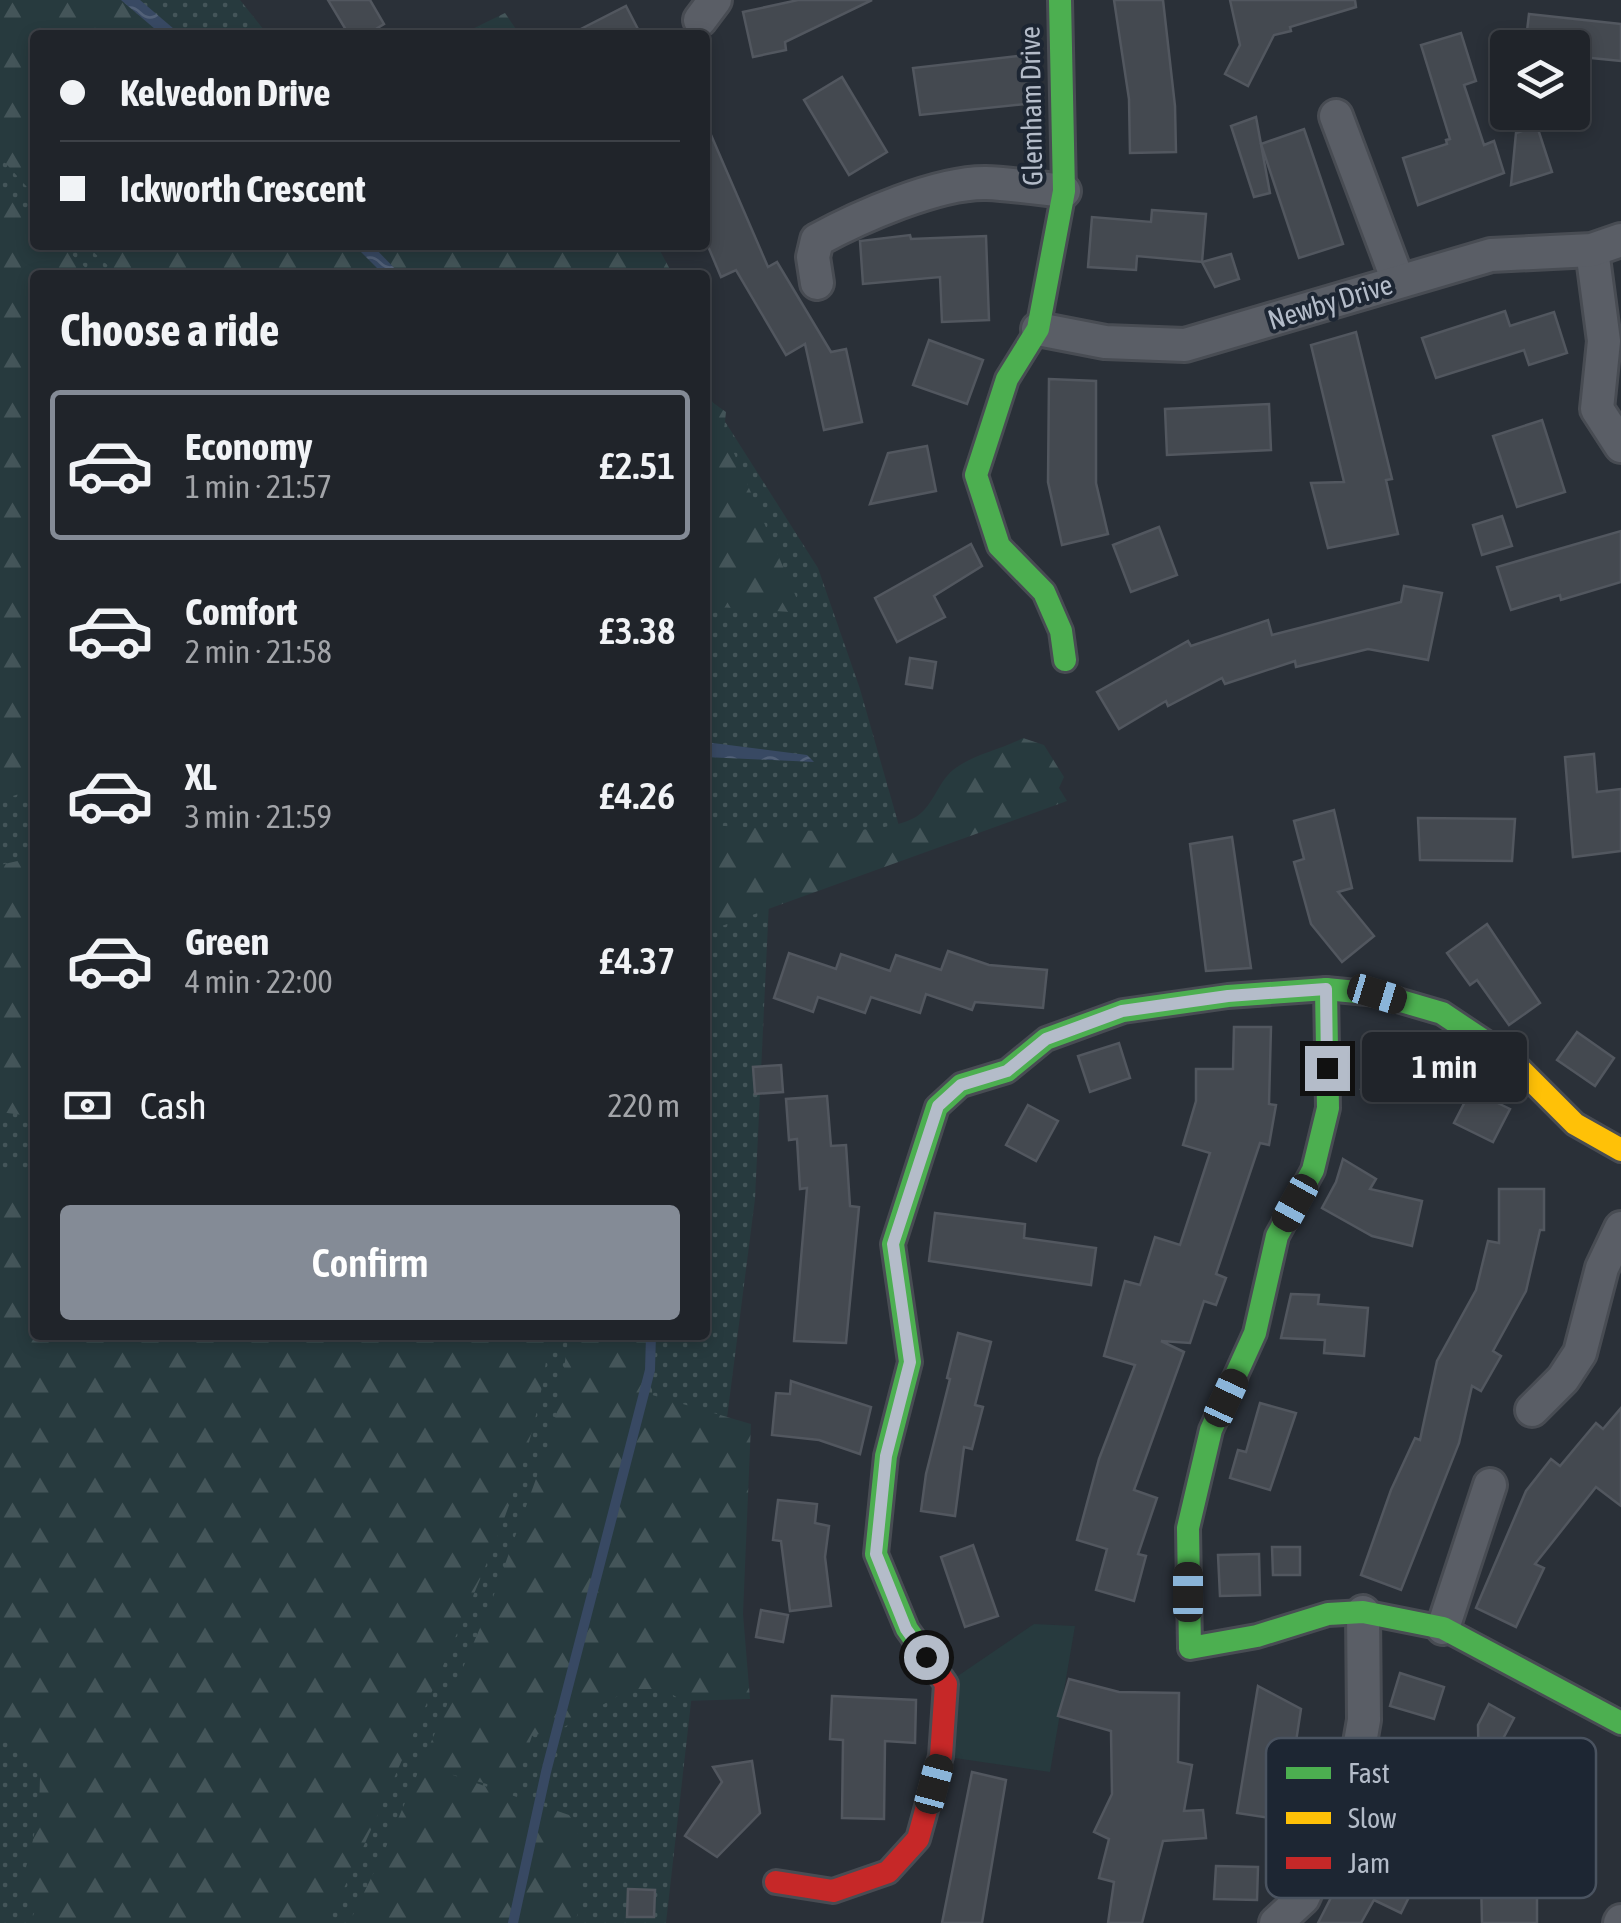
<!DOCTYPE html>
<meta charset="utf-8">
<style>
body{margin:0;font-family:"Asap Condensed",sans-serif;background:#282c32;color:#f1f3f6;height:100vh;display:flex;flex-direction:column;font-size:38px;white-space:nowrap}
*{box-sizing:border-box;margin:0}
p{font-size:32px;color:#a2a4a8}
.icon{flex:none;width:55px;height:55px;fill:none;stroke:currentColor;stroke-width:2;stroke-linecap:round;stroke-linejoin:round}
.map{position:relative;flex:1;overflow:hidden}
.details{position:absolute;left:30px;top:270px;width:680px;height:1070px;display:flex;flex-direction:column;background:#20242a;border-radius:10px;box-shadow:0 5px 15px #0003,0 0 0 2px #3d4147}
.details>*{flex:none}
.hud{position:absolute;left:30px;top:30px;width:680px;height:220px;border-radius:10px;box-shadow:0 5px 15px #0003,0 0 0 2px #3d4147;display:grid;align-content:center;height:220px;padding:0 30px;background:#20242a}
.fabs{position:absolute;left:1490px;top:30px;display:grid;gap:20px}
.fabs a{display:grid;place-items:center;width:100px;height:100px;border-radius:10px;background:#20242a;box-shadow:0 5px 15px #0003,0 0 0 2px #3d4147;font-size:50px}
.end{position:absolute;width:45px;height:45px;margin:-22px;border:12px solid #b4bcc9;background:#111;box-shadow:0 0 0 5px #111}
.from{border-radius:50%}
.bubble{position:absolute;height:70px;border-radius:10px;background:#20242a;box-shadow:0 5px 15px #0003,0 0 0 2px #3d4147;font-size:32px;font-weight:600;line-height:70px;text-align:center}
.car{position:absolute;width:30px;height:60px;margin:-30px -15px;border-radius:12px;box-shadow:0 0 8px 2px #0007;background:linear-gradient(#222 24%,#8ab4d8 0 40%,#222 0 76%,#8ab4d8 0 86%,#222 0)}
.hud b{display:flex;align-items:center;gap:35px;height:95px;font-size:38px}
.hud b+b{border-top:2px solid #3d4147}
.hud i{width:25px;height:25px;background:#f1f3f6}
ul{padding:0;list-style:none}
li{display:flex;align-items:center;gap:30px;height:150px;margin:0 20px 15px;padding:0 10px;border:5px solid transparent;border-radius:10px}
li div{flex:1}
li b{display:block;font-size:38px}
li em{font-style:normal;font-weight:600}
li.selected{border-color:#848b96}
li>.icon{width:90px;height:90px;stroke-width:1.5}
h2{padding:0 30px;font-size:45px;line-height:120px}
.pay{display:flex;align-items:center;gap:25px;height:110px;padding:0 30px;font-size:38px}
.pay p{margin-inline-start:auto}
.button{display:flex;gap:20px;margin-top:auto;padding:20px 30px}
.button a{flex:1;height:115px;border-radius:10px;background:#848b96;color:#fff;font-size:40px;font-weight:600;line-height:115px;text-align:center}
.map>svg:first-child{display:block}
.grass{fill:url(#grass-dots)}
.forest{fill:url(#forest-firs)}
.park{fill:#273a3e}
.water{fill:url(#water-waves)}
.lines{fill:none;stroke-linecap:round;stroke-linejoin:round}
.stream{stroke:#384963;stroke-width:10}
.building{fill:#444950;stroke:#52575f;stroke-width:2.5}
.street-casing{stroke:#484c53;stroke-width:38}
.fast-casing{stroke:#484c53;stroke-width:28}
.slow-casing{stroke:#484c53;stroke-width:28}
.jam-casing{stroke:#484c53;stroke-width:28}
.street{stroke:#5a5e66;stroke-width:32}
.fast{stroke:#4caf50;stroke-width:22}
.slow{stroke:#ffc107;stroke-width:22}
.jam{stroke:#c62828;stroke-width:22}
.route{stroke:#b4bcc9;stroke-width:12}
.labels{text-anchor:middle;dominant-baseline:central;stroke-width:8;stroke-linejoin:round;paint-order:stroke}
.street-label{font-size:28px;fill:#b4bcc9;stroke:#1d2633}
.key{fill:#1d2633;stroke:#4a5360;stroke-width:2.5}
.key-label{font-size:28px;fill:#b4bcc9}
</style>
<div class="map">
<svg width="1621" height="1923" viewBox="0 0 1621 1923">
<defs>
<pattern id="grass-dots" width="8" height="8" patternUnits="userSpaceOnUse" patternTransform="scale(2.5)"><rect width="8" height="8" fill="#273a3e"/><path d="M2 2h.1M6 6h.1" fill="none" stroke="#445559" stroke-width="1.8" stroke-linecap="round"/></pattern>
<pattern id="forest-firs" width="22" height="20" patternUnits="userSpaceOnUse" patternTransform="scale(2.5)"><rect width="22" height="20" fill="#273a3e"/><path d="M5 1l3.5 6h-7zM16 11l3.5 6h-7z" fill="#445559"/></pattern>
<pattern id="water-waves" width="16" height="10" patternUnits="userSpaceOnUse" patternTransform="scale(2.5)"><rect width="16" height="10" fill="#384963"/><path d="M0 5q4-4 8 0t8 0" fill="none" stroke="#526178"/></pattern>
</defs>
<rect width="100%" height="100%" fill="#2a3038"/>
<polygon class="grass" points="0,0 240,0 268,35 35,35 35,245 614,245 633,275 35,275 35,1335 705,1335 705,390 818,568 860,689 907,854 769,902 755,1199 694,1676 666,1923 0,1923"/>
<g class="forest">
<polygon points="0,0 121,0 162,35 35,35 35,196 0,157"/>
<polygon points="505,13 520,35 460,35"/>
<polygon points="0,184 35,218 35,245 62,245 93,275 35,275 35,789 0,800"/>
<polygon points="86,245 354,245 384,275 118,275"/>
<polygon points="372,245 657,245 673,275 401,275"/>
<polygon points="705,397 726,412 724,430 803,613 705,606"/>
<path d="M1023,738l21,7 20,32 -5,11 8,13 -362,131v-107c54,2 164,16 209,-7 19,-10 23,-35 39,-48 20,-16 47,-20 70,-32z"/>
<polygon points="35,857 35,1111 30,1116 0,1112 0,865"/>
<path d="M35,1167v168h514c-10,119 -63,230 -109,338 -37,84 -72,168 -113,250h-297l8,-19 -20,-11c13,-39 22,-74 22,-116l-40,-41v-563z"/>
<path d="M569,1335h84l-1,60 99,29 -8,190 7,85 -67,2 -20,-12h-33l-66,38 -32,9 -19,55 -63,-17 119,41c19,22 11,80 7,108h-227l34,-69 109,-254 56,-154 10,-39z"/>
</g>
<polygon class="park" points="1034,1624 1075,1626 1050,1772 941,1756 946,1684"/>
<g class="water">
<polygon points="121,0 140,0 181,35 162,35"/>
<polygon points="354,245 372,245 401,275 384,275"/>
<polygon points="705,742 807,755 814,762 705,757"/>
</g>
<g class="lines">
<polyline class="stream" points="513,1923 546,1772 650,1370 651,1335"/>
</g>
<g class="building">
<polygon points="328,0 370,0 384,24 366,35 349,35"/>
<polygon points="798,0 872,0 785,42 786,50 753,57 743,12"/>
<polygon points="1114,0 1163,0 1175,106 1176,152 1130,153 1129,99"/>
<polygon points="1230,0 1355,0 1356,7 1290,27 1291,31 1274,35 1248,86 1225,74 1240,45"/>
<polygon points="626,6 641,35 569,35"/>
<polygon points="1529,14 1621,24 1621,61 1572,56 1572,48 1525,48"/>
<polygon points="1461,33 1476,81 1464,85 1484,145 1494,141 1504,173 1418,205 1403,158 1447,144 1446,140 1450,139 1421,45"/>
<polygon points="1035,54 1036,103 920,115 913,68"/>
<polygon points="842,77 887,152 849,175 804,100"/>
<polygon points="1256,117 1270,193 1254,197 1231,126"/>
<polygon points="705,121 768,267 777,262 831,352 846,349 862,422 824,430 805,344 786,355 736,270 721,277 705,239"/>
<polygon points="1537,126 1552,172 1511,185 1516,133"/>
<polygon points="1304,129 1343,244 1299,258 1261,144"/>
<polygon points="1152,210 1206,214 1202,262 1137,256 1136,270 1088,267 1092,217 1151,222"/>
<polygon points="910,235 911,239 986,236 989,320 942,322 940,277 863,284 860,241"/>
<polygon points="1231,254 1239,279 1215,287 1202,262"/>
<polygon points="1505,311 1510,326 1554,312 1567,353 1529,365 1524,350 1436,378 1422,338"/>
<polygon points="1356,332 1392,479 1386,480 1398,534 1328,548 1311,483 1344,482 1311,345"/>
<polygon points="929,340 983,360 967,404 913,385"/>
<polygon points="1049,379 1096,381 1096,483 1108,534 1062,545 1048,482"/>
<polygon points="1269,404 1271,450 1167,455 1165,409"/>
<polygon points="1542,420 1565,492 1517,507 1493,436"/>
<polygon points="927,446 936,491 870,504 888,453"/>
<polygon points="1502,516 1512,546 1482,555 1473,525"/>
<polygon points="1159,527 1177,575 1131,592 1113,545"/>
<polygon points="1621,531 1621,582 1561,600 1560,595 1511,610 1497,567"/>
<polygon points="971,544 982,566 934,596 945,617 897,642 875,598"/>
<polygon points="1404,586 1442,593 1428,660 1368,649 1296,667 1295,661 1225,684 1222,678 1168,706 1166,701 1119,729 1097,692 1188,641 1191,646 1268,620 1272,635 1401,602"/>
<polygon points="910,658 936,662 932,688 906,684"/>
<polygon points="1594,754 1597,792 1621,789 1621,851 1573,857 1565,757"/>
<polygon points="1334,810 1352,888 1338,892 1374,936 1342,962 1311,924 1294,862 1304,859 1294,821"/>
<polygon points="1418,818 1515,819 1512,861 1420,860"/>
<polygon points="1232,837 1251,968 1206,971 1190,844"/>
<polygon points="1487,924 1540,1003 1509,1025 1477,980 1470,985 1447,953"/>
<polygon points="948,951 989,965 1047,970 1043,1008 975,1002 972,1010 926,994 920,1013 871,997 865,1013 818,997 813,1012 774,998 789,953 836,969 841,954 890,971 896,955 941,970"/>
<polygon points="1234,1027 1271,1027 1269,1104 1276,1105 1269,1145 1260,1143 1216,1274 1226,1278 1216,1305 1204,1301 1190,1343 1161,1341 1184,1352 1134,1490 1157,1498 1138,1554 1146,1556 1134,1601 1096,1590 1107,1549 1077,1540 1099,1459 1135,1365 1104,1356 1125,1281 1140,1285 1155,1237 1180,1245 1210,1153 1183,1145 1196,1101 1196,1069 1233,1069"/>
<polygon points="1577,1032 1614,1058 1595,1086 1557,1060"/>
<polygon points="1119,1043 1130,1078 1090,1092 1078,1056"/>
<polygon points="1377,1046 1412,1059 1396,1102 1361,1089"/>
<polygon points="781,1065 783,1092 755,1094 753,1067"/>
<polygon points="1471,1090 1510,1109 1493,1142 1454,1123"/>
<polygon points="827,1096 831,1146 846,1145 850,1206 859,1207 846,1343 794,1341 807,1188 800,1189 797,1139 789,1140 786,1099"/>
<polygon points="1028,1105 1058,1121 1036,1161 1006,1145"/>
<polygon points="1343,1159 1376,1179 1370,1189 1422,1201 1412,1246 1372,1236 1322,1208 1336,1182"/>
<polygon points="1499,1189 1544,1189 1544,1230 1540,1230 1526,1291 1493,1351 1501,1356 1481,1391 1472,1386 1459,1443 1401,1590 1361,1575 1391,1490 1415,1438 1420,1440 1437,1361 1476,1290 1488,1241 1499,1243"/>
<polygon points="935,1213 1025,1224 1024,1238 1096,1248 1091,1285 929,1261"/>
<polygon points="1291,1294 1319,1295 1318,1304 1368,1308 1364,1356 1324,1353 1325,1340 1281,1338"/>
<polygon points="958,1333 991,1342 975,1405 983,1407 972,1449 964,1447 955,1516 921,1511 926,1474 950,1379 947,1378"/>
<polygon points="791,1381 871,1407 860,1454 819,1440 772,1435 776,1393 790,1394"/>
<polygon points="1260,1403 1296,1413 1270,1490 1230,1478 1238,1450 1246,1452"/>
<polygon points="1621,1408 1621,1506 1596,1487 1535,1564 1544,1568 1516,1627 1476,1608 1526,1491 1551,1459 1560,1466 1596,1423 1603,1429"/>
<polygon points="778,1500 817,1504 815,1523 829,1526 825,1557 831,1606 790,1611 781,1541 773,1540"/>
<polygon points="973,1545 998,1616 965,1627 941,1557"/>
<polygon points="1272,1547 1300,1547 1300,1575 1273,1575"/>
<polygon points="1259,1554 1260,1595 1220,1596 1218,1555"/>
<polygon points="761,1610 788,1615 783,1642 756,1637"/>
<polygon points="1400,1673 1444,1687 1434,1719 1390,1706"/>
<polygon points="1069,1679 1119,1692 1179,1693 1178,1762 1192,1765 1184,1811 1203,1810 1206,1838 1163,1841 1142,1923 1108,1923 1114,1882 1099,1878 1109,1839 1094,1832 1112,1794 1111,1731 1058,1716"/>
<polygon points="1258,1686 1301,1709 1284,1820 1237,1813"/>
<polygon points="832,1696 916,1700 915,1743 885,1741 884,1819 842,1818 843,1740 830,1739"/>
<polygon points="1489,1704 1514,1718 1479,1784 1478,1725"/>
<polygon points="1410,1755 1421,1760 1395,1843 1429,1857 1401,1913 1374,1900 1361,1923 1318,1923 1372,1818"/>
<polygon points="752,1761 760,1813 717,1857 685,1836 722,1782 713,1767"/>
<polygon points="972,1772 1006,1780 982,1923 942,1923"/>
<polygon points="1216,1866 1258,1867 1257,1900 1214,1899"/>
<polygon points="1537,1880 1537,1923 1482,1923 1481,1881"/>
<polygon points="628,1889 655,1890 654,1917 627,1917"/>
</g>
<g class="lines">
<defs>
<g id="street">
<polyline points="700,20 715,0"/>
<polyline points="1336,116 1398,281"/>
<polyline points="1592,250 1604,341 1597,409 1621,446"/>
<path d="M817,283l-4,-26 4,-17c42,-23 121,-58 169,-57 26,1 52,5 78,8"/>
<polyline points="1038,329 1105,342 1185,345 1491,255 1592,250 1621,240"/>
<polyline points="1532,1410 1563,1379 1580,1353 1602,1268 1621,1228"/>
<polyline points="1443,1628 1490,1485"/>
<polyline points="1276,1923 1303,1898 1352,1788 1364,1720 1363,1612"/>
<polyline points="1620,1923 1621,1921"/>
</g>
<g id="fast">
<polyline points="1060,0 1064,191 1038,329 1007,379 976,475 999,546 1044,592 1061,631 1065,660"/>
<polyline points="1326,989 1328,1108 1313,1170 1277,1236 1255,1333 1211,1430 1188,1528 1190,1648 1257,1636 1328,1614 1363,1612 1443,1628 1621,1723"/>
<polyline points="934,1667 907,1629 876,1554 886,1456 910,1362 893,1244 937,1107 961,1085 1007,1071 1046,1039 1123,1011 1228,996 1326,989 1377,994 1442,1013 1508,1057"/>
</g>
<polyline id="slow" points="1508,1057 1575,1124 1621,1150"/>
<polyline id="jam" points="776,1882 833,1891 888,1872 918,1839 941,1756 946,1684 934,1667"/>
</defs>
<use href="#street" class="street-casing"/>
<use href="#fast" class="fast-casing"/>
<use href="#slow" class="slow-casing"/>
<use href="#jam" class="jam-casing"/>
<use href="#street" class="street"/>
<use href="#fast" class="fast"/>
<use href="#slow" class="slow"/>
<use href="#jam" class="jam"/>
</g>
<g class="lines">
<polyline class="route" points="926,1657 906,1629 876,1554 886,1456 910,1362 893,1244 938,1106 961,1085 1007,1071 1046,1039 1122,1011 1228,996 1326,989 1327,1068"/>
</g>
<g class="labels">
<g class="street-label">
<text transform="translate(1031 106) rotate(-91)">Glemham Drive</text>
<text transform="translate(1330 302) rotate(-17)">Newby Drive</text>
</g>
</g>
<rect x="1266" y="1738" width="330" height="160" rx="15" class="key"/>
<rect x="1286" y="1767" width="45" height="12" fill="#4caf50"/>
<rect x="1286" y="1812" width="45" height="12" fill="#ffc107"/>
<rect x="1286" y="1857" width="45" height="12" fill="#c62828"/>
<g class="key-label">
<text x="1348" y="1783">Fast</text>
<text x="1348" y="1828">Slow</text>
<text x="1348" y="1873">Jam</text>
</g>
</svg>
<div class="fabs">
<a><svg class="icon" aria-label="layers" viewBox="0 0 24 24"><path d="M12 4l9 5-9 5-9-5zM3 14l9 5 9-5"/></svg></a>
</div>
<i class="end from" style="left:926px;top:1657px"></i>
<i class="end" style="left:1327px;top:1068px"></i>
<div class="bubble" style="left:1362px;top:1032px;width:165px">1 min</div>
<i class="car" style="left:1377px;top:994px;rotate:107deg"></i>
<i class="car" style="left:1295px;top:1203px;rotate:209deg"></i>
<i class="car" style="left:1226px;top:1398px;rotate:25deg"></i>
<i class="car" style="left:1188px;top:1592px;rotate:0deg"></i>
<i class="car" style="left:934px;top:1784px;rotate:15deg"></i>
<div class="hud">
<b><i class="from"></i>Kelvedon Drive</b>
<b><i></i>Ickworth Crescent</b>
</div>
<section class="details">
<h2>Choose a ride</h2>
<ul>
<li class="selected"><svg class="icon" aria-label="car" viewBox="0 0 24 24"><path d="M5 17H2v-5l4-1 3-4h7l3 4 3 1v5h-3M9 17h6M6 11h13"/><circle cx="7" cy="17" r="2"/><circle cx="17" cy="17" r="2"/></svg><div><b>Economy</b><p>1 min · 21:57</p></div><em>£2.51</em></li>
<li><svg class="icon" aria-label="car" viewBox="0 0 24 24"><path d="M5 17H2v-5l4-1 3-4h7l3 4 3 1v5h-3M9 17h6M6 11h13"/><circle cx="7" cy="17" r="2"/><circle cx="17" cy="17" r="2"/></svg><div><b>Comfort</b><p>2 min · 21:58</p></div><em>£3.38</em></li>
<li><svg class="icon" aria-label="car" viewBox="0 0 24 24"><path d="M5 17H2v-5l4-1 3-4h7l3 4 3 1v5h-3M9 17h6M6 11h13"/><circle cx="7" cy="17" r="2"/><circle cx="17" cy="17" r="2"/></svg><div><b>XL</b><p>3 min · 21:59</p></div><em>£4.26</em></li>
<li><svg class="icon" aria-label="car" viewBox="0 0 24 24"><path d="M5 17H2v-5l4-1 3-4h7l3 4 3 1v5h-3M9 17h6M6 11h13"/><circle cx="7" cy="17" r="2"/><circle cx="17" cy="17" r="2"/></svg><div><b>Green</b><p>4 min · 22:00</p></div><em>£4.37</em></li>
</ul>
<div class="pay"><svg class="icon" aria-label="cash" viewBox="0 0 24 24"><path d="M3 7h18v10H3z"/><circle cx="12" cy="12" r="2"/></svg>Cash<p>220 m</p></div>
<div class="button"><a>Confirm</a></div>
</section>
</div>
